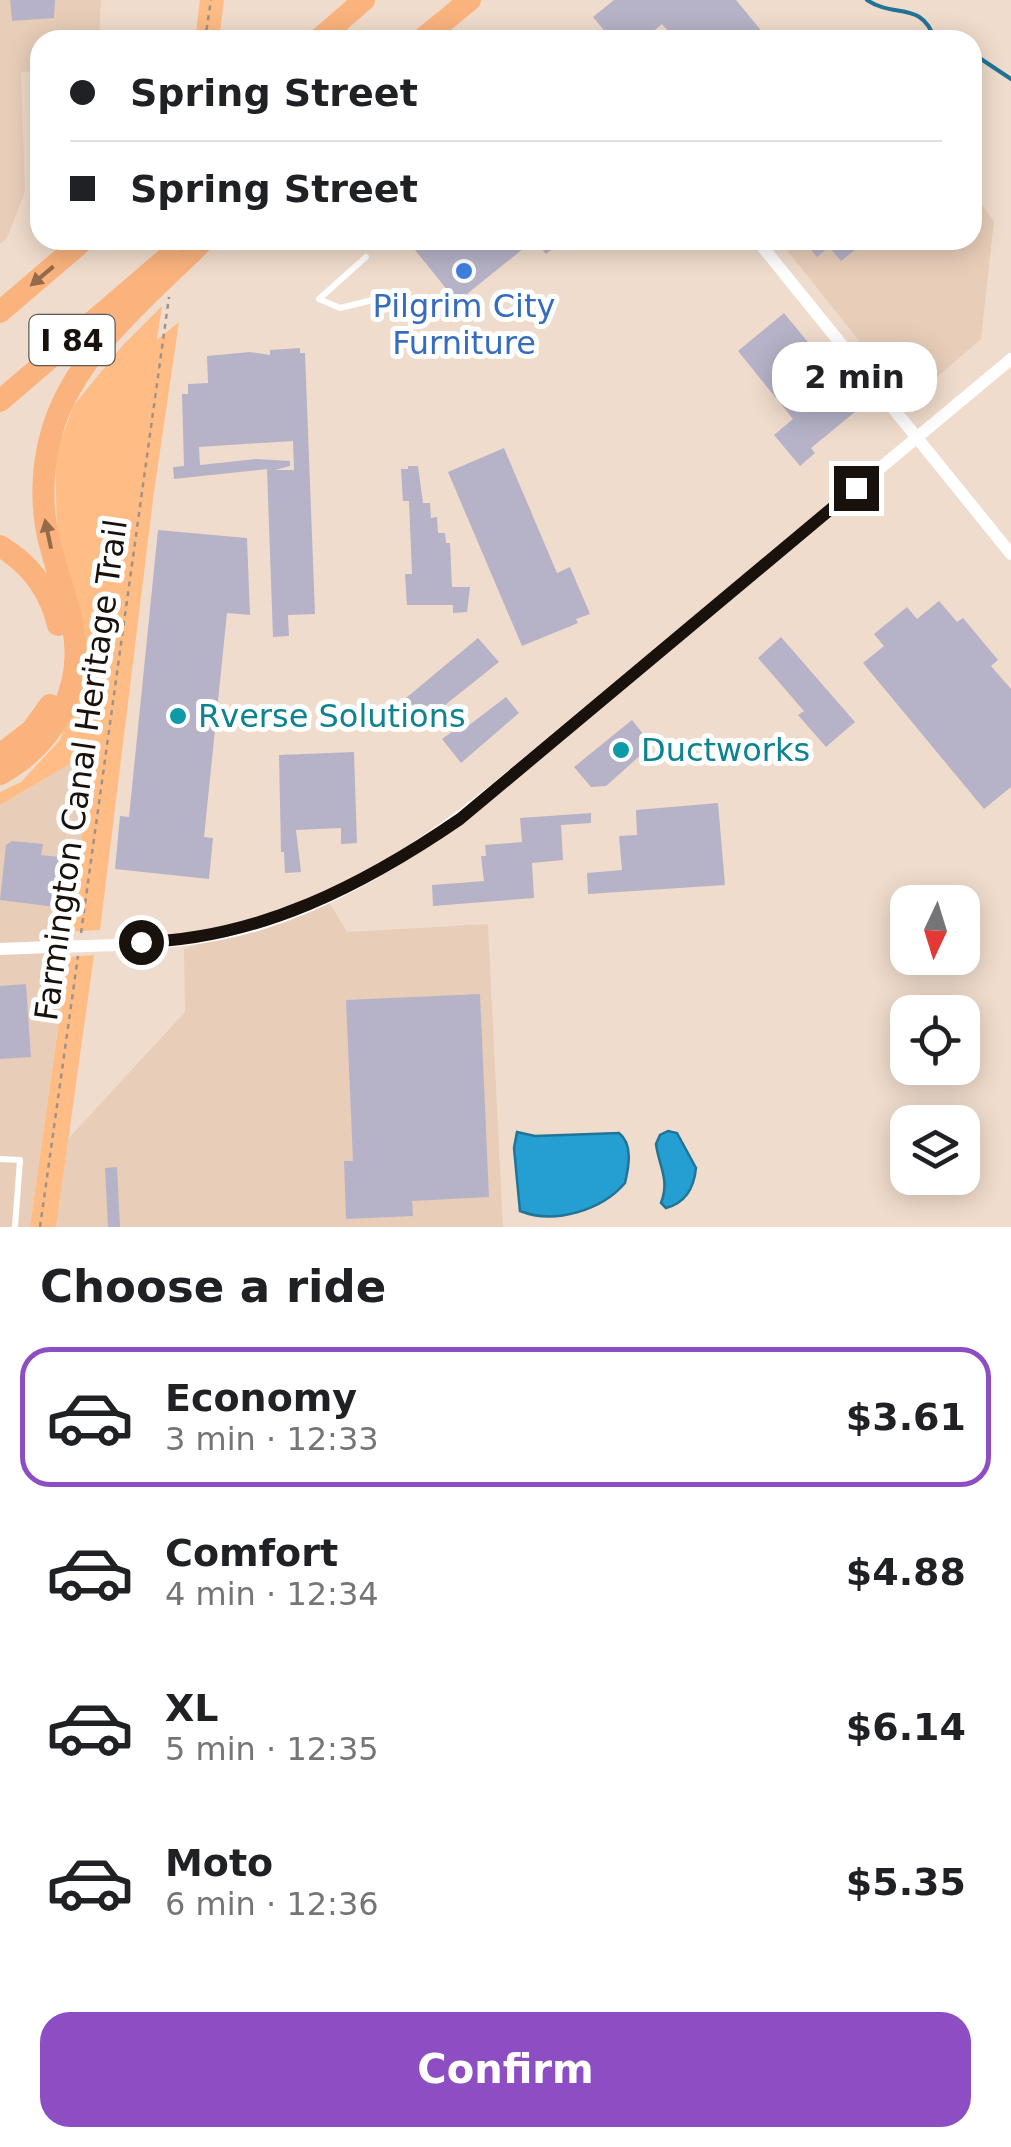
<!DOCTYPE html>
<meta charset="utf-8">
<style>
body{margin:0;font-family:"DejaVu Sans",sans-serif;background:#f2f2f2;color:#202124;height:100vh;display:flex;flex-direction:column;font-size:38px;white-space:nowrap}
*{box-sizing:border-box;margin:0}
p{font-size:32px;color:#757577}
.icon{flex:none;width:55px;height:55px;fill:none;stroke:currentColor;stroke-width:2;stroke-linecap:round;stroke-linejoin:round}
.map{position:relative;height:1227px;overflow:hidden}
.sheet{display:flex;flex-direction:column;background:#fff;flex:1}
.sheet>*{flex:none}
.banner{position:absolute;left:30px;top:30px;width:952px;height:220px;border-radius:30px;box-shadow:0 5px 25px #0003;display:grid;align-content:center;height:220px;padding:0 40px;background:#fff}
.needle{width:65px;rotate:184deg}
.buttons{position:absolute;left:890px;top:885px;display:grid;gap:20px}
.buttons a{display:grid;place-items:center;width:90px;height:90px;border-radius:20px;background:#fff;box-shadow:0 5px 25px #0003;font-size:50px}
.end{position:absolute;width:45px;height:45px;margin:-22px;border:12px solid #18110c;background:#fff;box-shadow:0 0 0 5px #fff}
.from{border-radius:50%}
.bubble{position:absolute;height:70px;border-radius:30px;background:#fff;box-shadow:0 5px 25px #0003;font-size:32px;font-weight:700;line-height:70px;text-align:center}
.banner b{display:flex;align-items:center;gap:35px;height:95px;font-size:38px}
.banner b+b{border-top:2px solid #e0e0e0}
.banner i{width:25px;height:25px;background:#202124}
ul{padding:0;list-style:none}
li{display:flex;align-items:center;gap:30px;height:140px;margin:0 20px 15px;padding:0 20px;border:5px solid transparent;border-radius:30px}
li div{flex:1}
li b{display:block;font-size:38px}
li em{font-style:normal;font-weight:700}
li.active{border-color:#8d4ec3}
li>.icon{width:90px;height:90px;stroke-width:1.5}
h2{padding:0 40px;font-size:45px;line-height:120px}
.action{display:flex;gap:20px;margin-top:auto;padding:20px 40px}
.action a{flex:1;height:115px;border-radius:30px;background:#8d4ec3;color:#fff;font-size:40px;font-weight:700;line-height:115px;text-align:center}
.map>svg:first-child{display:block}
.built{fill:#e8ceb9}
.green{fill:#ffbc85}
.water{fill:#259ed1;stroke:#217496;stroke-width:2.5}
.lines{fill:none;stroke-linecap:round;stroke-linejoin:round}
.stream{stroke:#217496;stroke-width:4}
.building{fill:#b6b3c8;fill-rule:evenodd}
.path{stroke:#a19286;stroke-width:2.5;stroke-dasharray:5 5;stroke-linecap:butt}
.service{stroke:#fff;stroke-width:6}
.minor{stroke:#fff;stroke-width:12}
.motorway{stroke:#fbb37d;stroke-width:22}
.oneway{fill:#956a4a}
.route{stroke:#18110c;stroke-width:12}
.shop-dot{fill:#3f7fe0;stroke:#fff;stroke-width:4}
.culture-dot{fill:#0f9aa8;stroke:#fff;stroke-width:4}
.labels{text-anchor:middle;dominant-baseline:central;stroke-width:10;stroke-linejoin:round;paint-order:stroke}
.shield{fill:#fff;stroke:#5d5855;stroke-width:2.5}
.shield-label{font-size:30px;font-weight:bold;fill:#18110c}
.shop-label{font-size:32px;fill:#366cbe;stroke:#fff}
.culture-label{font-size:32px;fill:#0d838f;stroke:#fff;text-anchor:start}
.street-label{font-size:32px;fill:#18110c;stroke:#fff}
</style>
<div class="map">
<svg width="1011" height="1227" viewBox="0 0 1011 1227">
<rect width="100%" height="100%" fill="#f0dccc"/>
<g class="built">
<polygon points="0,0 101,0 99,40 40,40 40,71 21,72 25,192 7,238 0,244"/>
<polygon points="973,194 994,221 981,339 908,402 779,240 972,240"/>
<polygon points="76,759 95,760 66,931 71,932 30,1227 0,1227 0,805"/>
<polygon points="329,902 347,932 488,924 503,1227 56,1227 68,1139 185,1012 184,949"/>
</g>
<g class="green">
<polygon points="200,0 224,0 219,40 195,40"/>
<polygon points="162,306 157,340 179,322 154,492 100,930 66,932 94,761 76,760 0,805 0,792 21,782 60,740 76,694 57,533 55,455 74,405 123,345"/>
<polygon points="94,955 56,1227 30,1227 68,957"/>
</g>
<g class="water">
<path d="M668,1131l9,2 19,35c-2,20 -10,35 -30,40l-5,-5c9,-24 -2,-36 -5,-59l4,-9z"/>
<path d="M517,1132l18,4 84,-3c14,11 10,33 6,50 -23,27 -70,42 -105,28l-6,-63z"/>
</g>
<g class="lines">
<g class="stream">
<path d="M867,0c28,19 55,0 68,40"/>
<polyline points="972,59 981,59 1011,79"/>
</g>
</g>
<g class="building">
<polygon points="10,0 55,0 54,18 12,21"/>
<polygon points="614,0 736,0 769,40 676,40 662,24 643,40 612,40 593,17"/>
<polygon points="407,240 534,240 457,302"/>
<polygon points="534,240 563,240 546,254"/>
<polygon points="803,240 867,240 841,261 829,247 817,257"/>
<polygon points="784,313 861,407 811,448 815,453 800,466 774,435 793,419 738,351"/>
<path d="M300,348v5h5l10,261 -27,1 1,21 -16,1 -6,-168 -93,10 -1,-12 11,-1 -2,-72h6v-10l20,-1 -1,-27 43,-4 20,3v-5zM293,441l1,29h-19l15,-4v-5l-34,-2 -56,6 -1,-18z"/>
<polygon points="504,448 557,573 570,567 590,614 576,619 578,623 522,646 448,472"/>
<polygon points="408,466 418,466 423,503 430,503 431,518 437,517 438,533 445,533 446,543 450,543 452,587 470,587 467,612 453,613 453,605 407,605 405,574 412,574 409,501 403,501 401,469 408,469"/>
<polygon points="158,530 247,538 250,615 227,613 204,837 213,838 209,879 115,869 120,816 129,817"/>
<polygon points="939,601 957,622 963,618 998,660 991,666 1011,689 1011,787 984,809 863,663 884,646 874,634 907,607 917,619"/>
<polygon points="781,637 855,722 826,747 798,715 804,711 758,658"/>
<polygon points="478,638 499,662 440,709 445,716 430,727 406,698"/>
<polygon points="506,697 519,713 461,763 442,739 456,729 460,732"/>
<polygon points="632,720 652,745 606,786 591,787 574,767"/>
<polygon points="354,752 357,843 341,844 341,828 296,830 301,872 285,873 284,852 281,852 279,755"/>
<polygon points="718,803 725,885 588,894 587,873 622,870 619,836 637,835 636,810"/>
<polygon points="591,813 591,823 561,825 563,860 532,863 534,898 433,906 432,885 484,881 481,856 486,856 485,845 522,842 520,818"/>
<polygon points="12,841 43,844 41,855 77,859 71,909 0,900 6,845"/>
<polygon points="26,984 31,1057 0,1059 0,986"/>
<polygon points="480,994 489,1197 412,1201 413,1216 346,1219 344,1161 353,1161 346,1000"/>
<polygon points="117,1167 120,1227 108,1227 105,1168"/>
</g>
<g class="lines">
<g class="path">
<polyline points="205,40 211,0"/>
<polyline points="81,933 169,297"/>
<polyline points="40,1227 78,956"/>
</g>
<g class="service">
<polyline points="366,257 319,299 340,308 405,292"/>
<polyline points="0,1159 20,1160 15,1227"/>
</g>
<g class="minor">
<polyline points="757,240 1011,554"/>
<path d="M0,949c73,-4 149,-1 220,-15 97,-18 199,-83 274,-144l517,-431"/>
</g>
<g class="motorway">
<polyline points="318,40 364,0"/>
<polyline points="421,40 470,0"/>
<polyline points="0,312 84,240"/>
<polyline points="0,401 168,257"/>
<path d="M0,546c30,18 50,45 58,79"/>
<polyline points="0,755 32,730 50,705"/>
<path d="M0,774c53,-29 85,-85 73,-146 -6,-34 -21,-67 -27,-102 -5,-33 -3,-66 7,-98 23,-76 97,-133 151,-188"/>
</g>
</g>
<defs><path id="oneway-solid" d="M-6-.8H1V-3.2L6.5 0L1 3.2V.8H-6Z" transform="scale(2.5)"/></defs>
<g class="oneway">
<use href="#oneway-solid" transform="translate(42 276) rotate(140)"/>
<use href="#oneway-solid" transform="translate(48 534) rotate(-102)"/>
</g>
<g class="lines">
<path class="route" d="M141,942c118,-3 223,-57 319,-123l396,-331"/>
</g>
<circle class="shop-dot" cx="464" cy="271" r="10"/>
<g class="culture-dot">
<circle cx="178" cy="716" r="10"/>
<circle cx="621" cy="750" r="10"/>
</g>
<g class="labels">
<rect class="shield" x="29.5" y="315" width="85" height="50" rx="8"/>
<g class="shield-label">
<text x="72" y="340">I 84</text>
</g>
<g class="shop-label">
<text x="464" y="306">Pilgrim City<tspan x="464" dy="37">Furniture</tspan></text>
</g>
<g class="culture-label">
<text x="198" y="716">Rverse Solutions</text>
<text x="641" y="750">Ductworks</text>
</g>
<g class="street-label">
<text transform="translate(81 770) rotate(-82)">Farmington Canal Heritage Trail</text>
</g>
</g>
</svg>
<div class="buttons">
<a><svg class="needle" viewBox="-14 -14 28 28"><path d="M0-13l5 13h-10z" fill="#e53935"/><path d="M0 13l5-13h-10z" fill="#757577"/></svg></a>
<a><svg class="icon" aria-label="locate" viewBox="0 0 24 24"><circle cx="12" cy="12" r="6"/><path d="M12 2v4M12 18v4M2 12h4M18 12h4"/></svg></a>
<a><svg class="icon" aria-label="layers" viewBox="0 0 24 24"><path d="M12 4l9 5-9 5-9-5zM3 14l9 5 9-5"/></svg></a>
</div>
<i class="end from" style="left:141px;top:942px"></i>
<i class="end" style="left:856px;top:488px"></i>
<div class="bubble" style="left:772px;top:342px;width:165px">2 min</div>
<div class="banner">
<b><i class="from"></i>Spring Street</b>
<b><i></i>Spring Street</b>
</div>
</div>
<section class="sheet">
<h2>Choose a ride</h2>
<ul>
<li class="active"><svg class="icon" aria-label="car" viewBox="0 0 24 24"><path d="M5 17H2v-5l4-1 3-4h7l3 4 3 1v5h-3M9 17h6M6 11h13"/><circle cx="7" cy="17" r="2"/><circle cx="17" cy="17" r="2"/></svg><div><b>Economy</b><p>3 min · 12:33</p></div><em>$3.61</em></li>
<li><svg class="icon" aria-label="car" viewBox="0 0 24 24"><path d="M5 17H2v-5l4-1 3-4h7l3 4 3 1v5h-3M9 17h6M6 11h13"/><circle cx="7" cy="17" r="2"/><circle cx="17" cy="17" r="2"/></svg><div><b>Comfort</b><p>4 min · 12:34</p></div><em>$4.88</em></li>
<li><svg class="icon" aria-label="car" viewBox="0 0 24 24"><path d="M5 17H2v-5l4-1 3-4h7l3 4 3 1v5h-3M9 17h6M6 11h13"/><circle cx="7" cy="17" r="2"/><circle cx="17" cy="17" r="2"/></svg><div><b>XL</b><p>5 min · 12:35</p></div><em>$6.14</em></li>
<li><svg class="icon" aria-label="car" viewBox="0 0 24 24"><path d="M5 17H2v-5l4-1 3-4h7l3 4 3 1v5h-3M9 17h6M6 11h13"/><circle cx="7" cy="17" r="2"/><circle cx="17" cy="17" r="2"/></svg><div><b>Moto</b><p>6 min · 12:36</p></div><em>$5.35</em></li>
</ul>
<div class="action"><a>Confirm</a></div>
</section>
